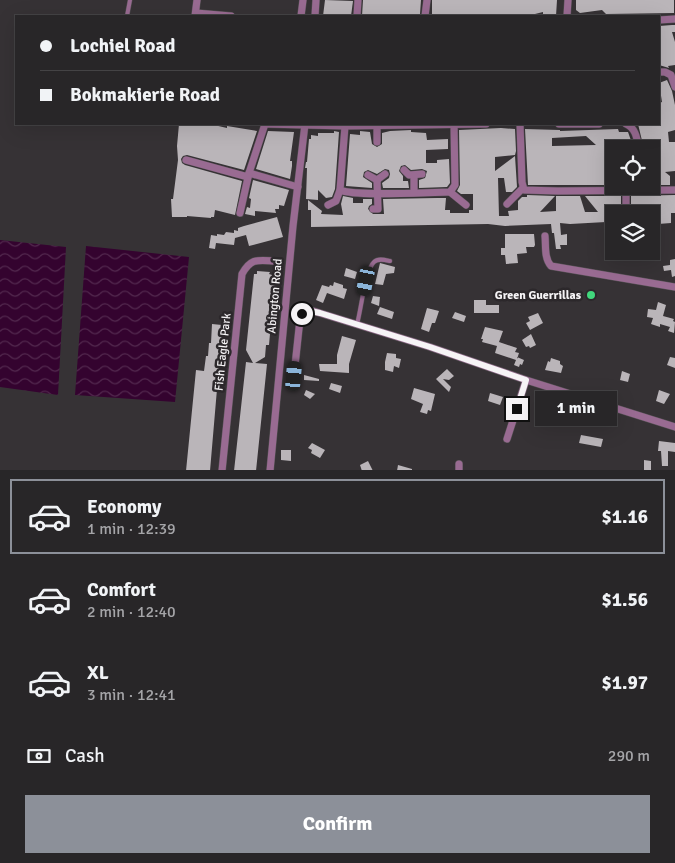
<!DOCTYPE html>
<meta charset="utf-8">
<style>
body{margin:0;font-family:Signika,sans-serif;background:#302e30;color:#f1f3f6;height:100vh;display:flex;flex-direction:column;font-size:19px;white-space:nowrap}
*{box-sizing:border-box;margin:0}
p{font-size:16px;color:#a5a5a8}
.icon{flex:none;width:28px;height:28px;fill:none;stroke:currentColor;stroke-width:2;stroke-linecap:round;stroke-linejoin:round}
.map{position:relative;height:470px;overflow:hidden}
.sheet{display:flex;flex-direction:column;background:#282628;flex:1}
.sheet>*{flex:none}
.top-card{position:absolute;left:15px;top:15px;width:645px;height:110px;border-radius:0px;box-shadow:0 5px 20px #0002,0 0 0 1px #444345;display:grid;align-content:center;height:110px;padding:0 25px;background:#282628}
.tools{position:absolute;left:605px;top:140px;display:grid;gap:10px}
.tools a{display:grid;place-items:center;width:55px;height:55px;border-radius:0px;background:#282628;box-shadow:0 5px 20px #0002,0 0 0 1px #444345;font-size:25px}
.end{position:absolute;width:22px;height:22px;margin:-11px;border:6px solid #f6f4f6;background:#111;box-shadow:0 0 0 2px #111}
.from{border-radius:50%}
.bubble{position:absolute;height:35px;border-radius:0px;background:#282628;box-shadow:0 5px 20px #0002,0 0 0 1px #444345;font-size:16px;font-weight:800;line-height:35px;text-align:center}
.car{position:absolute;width:15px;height:30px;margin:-15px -8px;border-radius:6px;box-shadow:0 0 4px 1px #0007;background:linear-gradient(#222 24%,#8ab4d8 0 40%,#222 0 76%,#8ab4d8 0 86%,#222 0)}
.top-card b{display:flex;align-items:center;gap:18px;height:48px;font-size:19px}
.top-card b+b{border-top:1px solid #444345}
.top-card i{width:12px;height:12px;background:#f1f3f6}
ul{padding:9px 0 0;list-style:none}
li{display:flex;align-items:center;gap:15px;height:75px;margin:0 10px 8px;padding:0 15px;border:2px solid transparent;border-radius:0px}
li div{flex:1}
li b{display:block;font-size:19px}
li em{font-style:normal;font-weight:800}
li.active{border-color:#8c9099}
li>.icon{width:45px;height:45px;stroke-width:1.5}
.pay{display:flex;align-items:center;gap:12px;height:55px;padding:0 25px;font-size:19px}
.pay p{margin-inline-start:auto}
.button{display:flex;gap:10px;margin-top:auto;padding:10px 25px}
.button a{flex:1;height:58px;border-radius:0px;background:#8c9099;color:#fff;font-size:20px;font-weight:800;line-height:58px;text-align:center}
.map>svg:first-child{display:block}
.water{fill:url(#water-waves)}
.building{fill:#bab5b9;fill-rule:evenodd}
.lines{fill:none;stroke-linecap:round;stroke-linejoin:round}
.lane-casing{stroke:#555154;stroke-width:5}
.street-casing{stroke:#555154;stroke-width:8}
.lane{stroke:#996b92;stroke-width:4}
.street{stroke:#996b92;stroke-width:7}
.route{stroke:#f6f4f6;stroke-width:6}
.poi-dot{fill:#41d77c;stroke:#2c282b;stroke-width:2}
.labels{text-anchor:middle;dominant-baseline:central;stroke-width:5;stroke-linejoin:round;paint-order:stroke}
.poi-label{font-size:12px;font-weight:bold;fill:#f6f4f6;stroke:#2c282b;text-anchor:end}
.street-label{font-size:12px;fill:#f6f4f6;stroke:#2c282b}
</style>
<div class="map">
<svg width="675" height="471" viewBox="0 0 675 471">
<defs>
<pattern id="water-waves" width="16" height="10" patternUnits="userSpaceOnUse" patternTransform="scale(1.25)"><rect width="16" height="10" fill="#34032f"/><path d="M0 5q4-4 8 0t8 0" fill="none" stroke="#52284e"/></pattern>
</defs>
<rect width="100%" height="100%" fill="#363235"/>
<g class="water">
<polygon points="0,240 66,247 58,395 0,387"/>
<polygon points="86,246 189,257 175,402 75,395"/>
</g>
<g class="building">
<polygon points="325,0 353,1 351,16 323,16"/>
<polygon points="363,0 421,0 420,14 413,14 413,16 376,16 368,14 367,16 362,16"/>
<polygon points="432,0 557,0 556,16 543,16 543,12 527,16 432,16"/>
<polygon points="576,0 674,0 674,13 606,14 602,10 580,13 576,10"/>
<polygon points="672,25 675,25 675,32 672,32 675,42 675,65 668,66 669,68 659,65 659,26"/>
<polygon points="667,80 672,91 675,105 675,130 668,132 669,142 675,142 675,171 665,172 670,176 670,185 653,185 651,180 651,149 644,149 638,124 659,124 659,103 662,102 659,83"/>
<polygon points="179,124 214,125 227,128 227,126 257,131 244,170 187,155 183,156 181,159 182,163 185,165 242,181 235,215 215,210 214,217 211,217 211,218 187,216 187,217 172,217 171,199 173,199 178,160 177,146"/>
<polygon points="501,128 515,129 516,151 515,155 495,157 495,171 515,156 517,187 512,192 506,192 504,178 498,178 499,216 509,216 508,211 518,210 518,201 522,197 527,197 527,195 555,196 540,212 556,211 556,196 580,196 585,212 598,212 585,196 621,196 621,208 626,211 631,208 631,196 675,195 675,213 671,213 671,223 658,224 659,236 652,236 653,222 651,222 651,214 644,214 644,209 634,209 634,214 614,214 614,238 607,238 606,222 570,224 560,223 561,235 567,234 567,245 560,245 561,249 556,249 554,233 552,233 551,224 505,226 488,224 311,227 311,210 308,210 308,200 322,211 321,214 343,215 341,204 343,196 353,198 353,203 363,203 363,199 372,199 372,204 369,206 368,209 373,214 384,214 383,199 437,198 446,198 445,210 450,210 450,213 469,213 469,210 473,210 473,194 461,194 457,191 460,185 459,130"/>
<path d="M525,129l35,1v1l58,-2 1,3h9l6,17h-20v36h-86zM586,136l10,9 -44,1v-8z"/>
<polygon points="411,130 411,132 426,133 427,140 448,139 448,149 426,150 426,163 437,163 437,160 449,159 450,183 447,187 419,188 419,180 425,178 427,171 422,169 411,170 405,165 401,166 399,171 403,176 403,181 408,181 409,188 383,188 382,183 389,178 390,174 389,170 385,169 377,174 368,170 364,172 363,177 372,183 372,188 346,186 350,134 360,135 360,131 370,132 372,144 377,147 382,144 382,133 390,131"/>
<polygon points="268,131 294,132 290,161 292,161 292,166 290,179 256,169"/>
<polygon points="334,131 339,132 335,189 332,197 326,198 318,190 318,200 306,199 307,168 305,168 306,162 307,162 309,139 311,139 311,135 318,136 318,133 334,133"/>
<polygon points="253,180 289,190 284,206 279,205 279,209 275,209 276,213 255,211 255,216 245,214 247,207 250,208 251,199 249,198"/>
<polygon points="277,217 283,237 249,246 246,235 235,238 234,245 216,243 215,249 209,248 211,235 217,236 217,234 224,235 226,232 234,233 234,230 238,231 238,228 244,226"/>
<polygon points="505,234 534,234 535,245 534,247 526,247 527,253 517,254 518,263 506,264 505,255 501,255 501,248 505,248"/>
<polygon points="675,259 675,276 672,277 671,270 664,271 663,266 670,265 670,260"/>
<polygon points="380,263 395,267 394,273 386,274 383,285 375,284"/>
<polygon points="346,268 357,272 355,279 344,276"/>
<polygon points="257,271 270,272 269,274 272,275 272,279 276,280 274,301 270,301 269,310 272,311 269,345 266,345 265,357 255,363 267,364 256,471 234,471 246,362 253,363 246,350 254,274 257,274"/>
<polygon points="334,282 343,285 343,288 347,289 344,299 327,293 323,303 316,300 322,285 329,287 330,285 333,286"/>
<polygon points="373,296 380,297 379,306 371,303"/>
<polygon points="474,300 486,300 486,305 499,305 499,313 474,313"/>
<polygon points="658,302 666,305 663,316 674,319 673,321 675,322 674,333 668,331 670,327 660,324 660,327 651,324 653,318 647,317 648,309 656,310"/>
<polygon points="380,307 394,312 392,319 377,314"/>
<polygon points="427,308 439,311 435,323 432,323 429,332 421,329"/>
<polygon points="455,312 466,316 464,322 452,318"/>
<polygon points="538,313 543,323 530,330 526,323 530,321 528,317"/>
<polygon points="212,324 222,325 222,330 224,330 219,377 225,378 224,384 219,382 217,389 210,471 186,471 196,370 204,371 206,356 208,356 209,343 211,343"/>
<polygon points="485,327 503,331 499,342 517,348 515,352 519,353 517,359 517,357 524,360 522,365 520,364 519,367 514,365 516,360 495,353 497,346 482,342 483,339 481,339"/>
<polygon points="531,334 536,345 530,348 529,346 526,347 522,340"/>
<polygon points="342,336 356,340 349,364 349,373 320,371 319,364 337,364 337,355"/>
<polygon points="387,353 396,354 396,358 401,359 399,368 394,366 393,372 385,370 385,362"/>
<polygon points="670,357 675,358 675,368 667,365"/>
<polygon points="551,358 560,361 560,364 563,366 561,373 545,370 548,361 550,362"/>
<polygon points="447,369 454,376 449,380 443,379 451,387 449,392 436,379"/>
<polygon points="622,371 630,374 628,382 620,380"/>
<polygon points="304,375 319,379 319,381 304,380"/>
<polygon points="331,383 342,386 340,393 329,389"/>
<polygon points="414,388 435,394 431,411 428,410 427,414 420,412 423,404 411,399"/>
<polygon points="306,390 315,394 310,399 304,395"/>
<polygon points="659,390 670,394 664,404 656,401"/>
<polygon points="490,393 503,397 500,405 488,401"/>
<polygon points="560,411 565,412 565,414 569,414 568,423 554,422 555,413 560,414"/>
<polygon points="581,435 603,439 601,447 579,443"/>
<polygon points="659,441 675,443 675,452 668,451 668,466 662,466 661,451 658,451"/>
<polygon points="312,443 325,450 320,458 311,453 312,450 308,448"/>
<polygon points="281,450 291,450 291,461 281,460"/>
<polygon points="644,460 651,461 651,471 644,471"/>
<polygon points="368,461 373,471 362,471 360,465"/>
<polygon points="398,465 412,469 412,471 397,471"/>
</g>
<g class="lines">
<defs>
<g id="lane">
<polyline points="127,16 130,0"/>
<path d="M357,324c4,-13 8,-54 17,-62 4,-4 11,-2 16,-1"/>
</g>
<g id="street">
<polyline points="196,13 231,16"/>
<polyline points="195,16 197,0"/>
<polyline points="301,16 303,0"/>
<polyline points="315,16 316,0"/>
<polyline points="357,16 358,0"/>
<polyline points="425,16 427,0"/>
<polyline points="567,16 568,0"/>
<polyline points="659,20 675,19"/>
<polyline points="659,72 665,72 671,75 675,87"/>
<polyline points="264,124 345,126 486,124"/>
<polyline points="377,124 377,142"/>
<polyline points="520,124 522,182 524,190 558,191 675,190"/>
<polyline points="559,124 599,124"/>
<path d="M626,124c10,4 11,15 13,25"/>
<path d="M345,126l-5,64c16,7 89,2 110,2l5,-7 -1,-61"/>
<polyline points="186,160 248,177"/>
<polyline points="404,170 409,175 422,174"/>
<polyline points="249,173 298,187"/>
<polyline points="368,175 377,180"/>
<polyline points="414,176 414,192"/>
<polyline points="377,180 385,174"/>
<polyline points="450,192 466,205"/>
<polyline points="507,204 523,188"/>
<polyline points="328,205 336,201 340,190"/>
<polyline points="626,206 626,190"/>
<polyline points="373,209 378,209 377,180"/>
<polyline points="240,213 249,173 265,124"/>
<path d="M545,236c1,10 -1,22 6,30l124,21"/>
<polyline points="294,375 300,319 303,312 310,310 430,347 526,380 675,427"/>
<polyline points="507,439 526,380"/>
<polyline points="459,464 459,471"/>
<path d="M222,471l20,-197c9,-16 15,-14 32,-13"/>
<polyline points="270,471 293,226 305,124"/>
</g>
</defs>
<use href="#lane" class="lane-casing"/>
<use href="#street" class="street-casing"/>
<use href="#lane" class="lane"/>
<use href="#street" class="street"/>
</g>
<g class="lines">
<polyline class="route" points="302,314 306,310 320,313 430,347 526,380 517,409"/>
</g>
<circle class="poi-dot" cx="591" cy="295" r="5"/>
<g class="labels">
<g class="poi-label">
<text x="581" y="295">Green Guerrillas</text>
</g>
<g class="street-label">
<text transform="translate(275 296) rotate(-85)">Abington Road</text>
<text transform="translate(223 352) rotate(-84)">Fish Eagle Park</text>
</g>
</g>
</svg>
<div class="tools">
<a><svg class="icon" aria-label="locate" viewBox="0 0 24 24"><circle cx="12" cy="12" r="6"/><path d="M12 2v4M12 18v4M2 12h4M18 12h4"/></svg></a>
<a><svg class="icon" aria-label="layers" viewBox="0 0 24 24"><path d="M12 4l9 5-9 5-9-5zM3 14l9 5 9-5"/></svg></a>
</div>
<i class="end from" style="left:302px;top:314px"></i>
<i class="end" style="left:517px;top:409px"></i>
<div class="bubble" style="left:535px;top:391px;width:82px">1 min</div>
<i class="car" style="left:366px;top:281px;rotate:191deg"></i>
<i class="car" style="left:294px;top:376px;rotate:5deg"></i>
<div class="top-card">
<b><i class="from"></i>Lochiel Road</b>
<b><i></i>Bokmakierie Road</b>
</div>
</div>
<section class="sheet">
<ul>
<li class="active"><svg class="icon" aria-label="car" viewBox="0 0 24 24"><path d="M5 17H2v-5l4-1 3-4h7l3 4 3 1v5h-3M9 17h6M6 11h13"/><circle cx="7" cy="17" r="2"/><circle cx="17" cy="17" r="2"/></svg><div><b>Economy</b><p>1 min · 12:39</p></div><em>$1.16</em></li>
<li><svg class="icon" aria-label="car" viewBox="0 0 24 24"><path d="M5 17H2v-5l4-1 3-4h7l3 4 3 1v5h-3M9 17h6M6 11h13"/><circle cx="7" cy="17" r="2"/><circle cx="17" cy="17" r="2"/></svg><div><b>Comfort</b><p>2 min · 12:40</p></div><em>$1.56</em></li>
<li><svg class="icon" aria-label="car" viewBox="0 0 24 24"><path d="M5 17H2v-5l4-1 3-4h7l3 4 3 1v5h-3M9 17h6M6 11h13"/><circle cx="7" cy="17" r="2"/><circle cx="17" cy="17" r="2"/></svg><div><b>XL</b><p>3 min · 12:41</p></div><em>$1.97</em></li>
</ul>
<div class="pay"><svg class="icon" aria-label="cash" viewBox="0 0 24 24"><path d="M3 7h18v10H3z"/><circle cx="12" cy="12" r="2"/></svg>Cash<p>290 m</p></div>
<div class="button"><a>Confirm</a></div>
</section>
